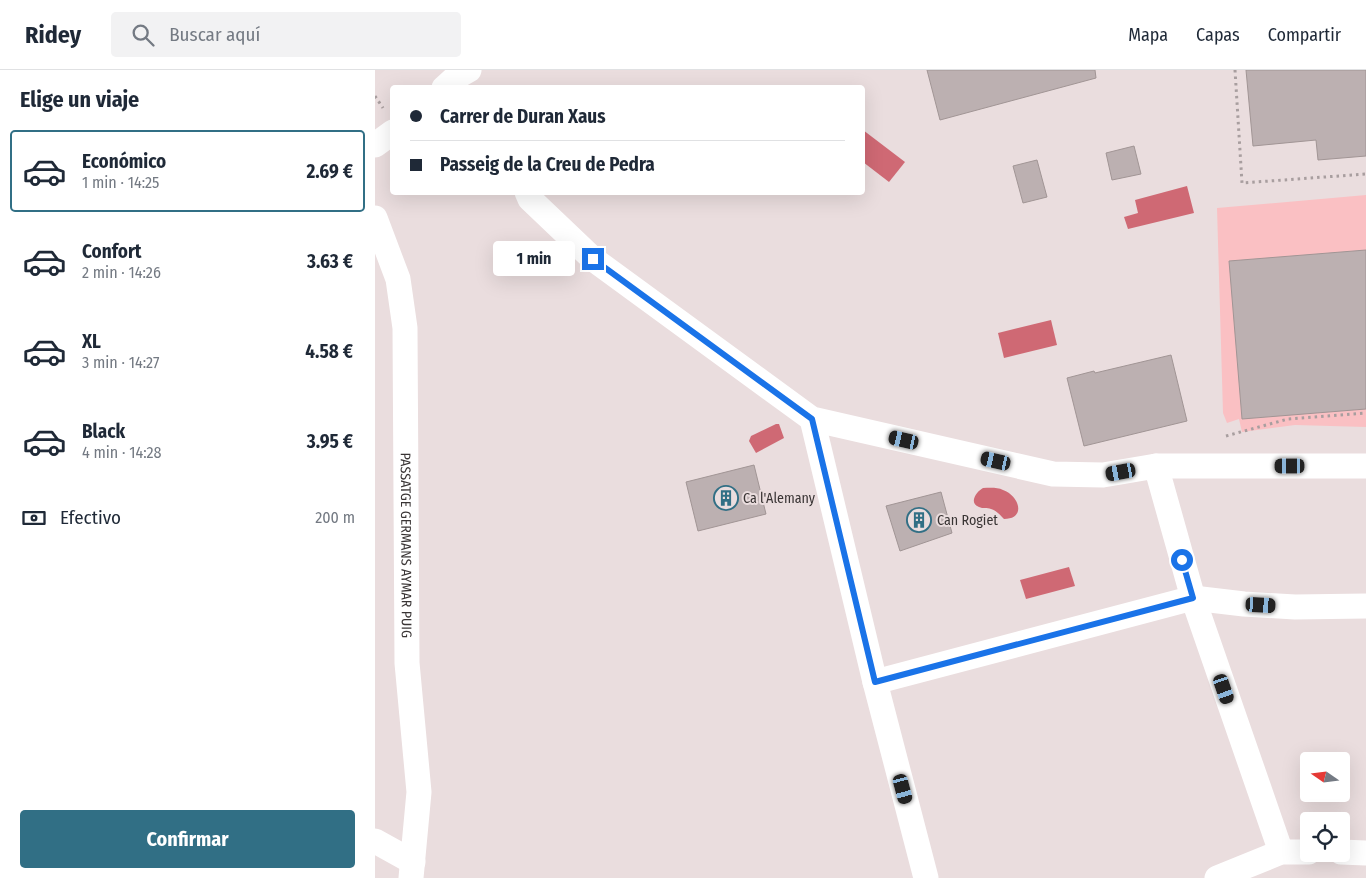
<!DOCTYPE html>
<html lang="es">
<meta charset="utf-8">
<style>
body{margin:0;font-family:"Fira Sans Condensed",sans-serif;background:#f2f2f3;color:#1f2937;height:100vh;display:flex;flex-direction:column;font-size:19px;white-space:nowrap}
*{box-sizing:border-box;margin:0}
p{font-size:16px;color:#747a83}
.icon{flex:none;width:28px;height:28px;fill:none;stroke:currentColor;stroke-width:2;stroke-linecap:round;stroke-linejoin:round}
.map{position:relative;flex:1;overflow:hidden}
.sheet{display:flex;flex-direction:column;background:#fff;width:375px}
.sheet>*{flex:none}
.top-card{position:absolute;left:15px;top:15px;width:475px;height:110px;border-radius:5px;box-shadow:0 5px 20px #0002;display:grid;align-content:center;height:110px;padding:0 20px;background:#fff}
.needle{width:32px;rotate:284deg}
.tools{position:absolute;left:925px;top:682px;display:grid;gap:10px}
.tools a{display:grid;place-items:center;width:50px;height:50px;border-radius:5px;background:#fff;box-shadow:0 5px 20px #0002;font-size:25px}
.end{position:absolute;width:22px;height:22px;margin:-11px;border:6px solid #1a73e8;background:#fff;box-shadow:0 0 0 2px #fff}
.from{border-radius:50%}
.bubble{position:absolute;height:35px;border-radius:5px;background:#fff;box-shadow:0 5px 20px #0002;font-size:16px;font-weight:700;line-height:35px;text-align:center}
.car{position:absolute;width:15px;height:30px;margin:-15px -8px;border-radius:6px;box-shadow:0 0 4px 1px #0007;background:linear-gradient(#222 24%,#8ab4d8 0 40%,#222 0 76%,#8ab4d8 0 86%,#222 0)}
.top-card b{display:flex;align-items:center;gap:18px;height:48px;font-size:19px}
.top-card b+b{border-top:1px solid #e0e1e3}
.top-card i{width:12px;height:12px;background:#1f2937}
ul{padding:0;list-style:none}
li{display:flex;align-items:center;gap:15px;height:82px;margin:0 10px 8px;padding:0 10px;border:2px solid transparent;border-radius:5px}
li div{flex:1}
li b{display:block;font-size:19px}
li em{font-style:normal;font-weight:700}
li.current{border-color:#316f85}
li>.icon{width:45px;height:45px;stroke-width:1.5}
h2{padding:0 20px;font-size:22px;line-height:60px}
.pay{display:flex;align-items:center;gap:12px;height:55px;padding:0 20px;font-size:19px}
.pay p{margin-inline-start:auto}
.action{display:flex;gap:10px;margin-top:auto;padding:10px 20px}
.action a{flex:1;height:58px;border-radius:5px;background:#316f85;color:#fff;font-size:20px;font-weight:700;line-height:58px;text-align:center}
header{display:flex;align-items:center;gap:30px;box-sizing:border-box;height:70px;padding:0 25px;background:#fff;border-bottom:1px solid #e0e1e3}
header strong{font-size:24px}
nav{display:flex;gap:28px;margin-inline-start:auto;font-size:18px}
.search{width:350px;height:45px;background:#f2f2f3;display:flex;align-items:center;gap:12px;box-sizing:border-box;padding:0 18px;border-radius:5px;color:#747a83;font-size:19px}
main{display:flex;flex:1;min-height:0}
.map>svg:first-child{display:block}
.green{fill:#fac0c3}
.water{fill:#cf6974}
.building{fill:#bcb0b1;stroke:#a19595}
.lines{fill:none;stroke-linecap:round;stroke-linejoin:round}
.path{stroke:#a89e9f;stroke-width:3;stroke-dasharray:2.5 4;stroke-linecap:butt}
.minor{stroke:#fff;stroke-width:25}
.route{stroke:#1a73e8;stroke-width:6}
.labels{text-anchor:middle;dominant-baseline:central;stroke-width:4;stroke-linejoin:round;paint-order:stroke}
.poi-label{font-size:14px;fill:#393434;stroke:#eaddde;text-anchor:start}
.street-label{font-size:14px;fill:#393434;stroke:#eaddde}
</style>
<header>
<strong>Ridey</strong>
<div class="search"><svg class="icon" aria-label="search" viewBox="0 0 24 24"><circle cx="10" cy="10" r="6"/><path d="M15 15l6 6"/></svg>Buscar aquí</div>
<nav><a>Mapa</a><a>Capas</a><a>Compartir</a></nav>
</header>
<main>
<section class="sheet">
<h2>Elige un viaje</h2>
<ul>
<li class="current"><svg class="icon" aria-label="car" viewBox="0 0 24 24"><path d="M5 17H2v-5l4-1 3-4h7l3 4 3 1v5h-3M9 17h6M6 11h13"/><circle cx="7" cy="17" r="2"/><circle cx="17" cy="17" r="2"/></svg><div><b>Económico</b><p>1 min · 14:25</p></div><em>2.69 €</em></li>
<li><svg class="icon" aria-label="car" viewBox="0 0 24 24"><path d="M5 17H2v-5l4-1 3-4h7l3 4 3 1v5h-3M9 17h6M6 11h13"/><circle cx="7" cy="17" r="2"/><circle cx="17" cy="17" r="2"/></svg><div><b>Confort</b><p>2 min · 14:26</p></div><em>3.63 €</em></li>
<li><svg class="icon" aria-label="car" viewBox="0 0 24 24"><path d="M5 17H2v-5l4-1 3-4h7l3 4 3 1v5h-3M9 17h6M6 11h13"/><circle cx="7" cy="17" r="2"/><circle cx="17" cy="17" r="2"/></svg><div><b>XL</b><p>3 min · 14:27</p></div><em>4.58 €</em></li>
<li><svg class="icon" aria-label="car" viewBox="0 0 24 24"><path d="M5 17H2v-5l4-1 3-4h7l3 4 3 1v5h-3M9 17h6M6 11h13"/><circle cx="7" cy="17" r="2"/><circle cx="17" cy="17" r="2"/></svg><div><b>Black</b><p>4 min · 14:28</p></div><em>3.95 €</em></li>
</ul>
<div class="pay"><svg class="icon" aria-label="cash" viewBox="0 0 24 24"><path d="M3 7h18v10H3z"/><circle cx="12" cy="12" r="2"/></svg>Efectivo<p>200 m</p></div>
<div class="action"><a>Confirmar</a></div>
</section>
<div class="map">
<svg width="991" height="808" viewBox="0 0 991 808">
<rect width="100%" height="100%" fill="#eaddde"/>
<polygon class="green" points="991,125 991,357 920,355 867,362 864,349 852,353 848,343 842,138"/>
<g class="water">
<polygon points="488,60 530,92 514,112 488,92"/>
<polygon points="812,116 819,143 753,159 749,147 763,143 760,130"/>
<polygon points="676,250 682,275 629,288 623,263"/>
<polygon points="401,354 404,354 409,368 381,383 374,371 376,366"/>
<path d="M608,418c6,0 14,-1 20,2 17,6 23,29 1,29 -4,-4 -7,-8 -13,-10 -4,-2 -8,0 -12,-2 -11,-4 -2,-16 4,-19z"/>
<polygon points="694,497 700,516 651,529 645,510"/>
</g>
<g class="building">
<polygon points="552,0 720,0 721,8 565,50"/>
<polygon points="871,0 991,0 991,86 943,90 941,70 878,76"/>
<polygon points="759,76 766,104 737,110 731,83"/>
<polygon points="662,90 672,127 648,133 638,96"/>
<polygon points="991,180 991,339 867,349 854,191"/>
<polygon points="796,285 812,351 709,376 692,308 719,301 720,303"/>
<polygon points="379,395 391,444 323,461 311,412"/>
<polygon points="566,422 577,463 525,481 511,436"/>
</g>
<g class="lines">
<g class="path">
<polyline points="860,0 867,113 991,104"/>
<polyline points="0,26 8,38"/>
<polyline points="851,366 913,349 991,343"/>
</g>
<g class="minor">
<polyline points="69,18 80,8 94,0"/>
<polyline points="0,75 18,62"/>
<polyline points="152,122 155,129 218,189 437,349 678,404 728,405 781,396 991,396"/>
<path id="s1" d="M0,148l23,61 7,49 2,335 12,129 -8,86"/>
<polyline points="437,349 500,612 551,808"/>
<polyline points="781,396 818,528 906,782"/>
<polyline points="500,612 818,528 869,534 920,537 991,536"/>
<polyline points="0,771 38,792"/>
<polyline points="966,782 991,783"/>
<polyline points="842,808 906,782 934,782"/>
</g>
</g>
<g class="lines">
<polyline class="route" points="218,189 437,349 500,612 818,528 807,490"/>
</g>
<defs>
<symbol id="building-ring" viewBox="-11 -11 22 22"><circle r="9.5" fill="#eaddde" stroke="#316f85" stroke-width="1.5"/><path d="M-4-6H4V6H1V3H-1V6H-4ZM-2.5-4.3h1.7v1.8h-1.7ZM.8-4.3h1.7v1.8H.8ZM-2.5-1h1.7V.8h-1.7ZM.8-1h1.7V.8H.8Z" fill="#316f85"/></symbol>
</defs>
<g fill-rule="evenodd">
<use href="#building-ring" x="337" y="414" width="28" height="28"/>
<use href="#building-ring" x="530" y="436" width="28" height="28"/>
</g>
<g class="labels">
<g class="poi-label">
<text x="368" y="428">Ca l'Alemany</text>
<text x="562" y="450">Can Rogiet</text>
</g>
<g class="street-label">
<text stroke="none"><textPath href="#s1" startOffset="332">PASSATGE GERMANS AYMAR PUIG</textPath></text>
</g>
</g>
</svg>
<div class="tools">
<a><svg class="needle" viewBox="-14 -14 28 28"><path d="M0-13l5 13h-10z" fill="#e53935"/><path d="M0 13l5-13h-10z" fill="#747a83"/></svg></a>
<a><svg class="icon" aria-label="locate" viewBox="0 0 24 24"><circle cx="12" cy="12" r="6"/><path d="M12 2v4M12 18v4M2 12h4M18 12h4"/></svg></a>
</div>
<i class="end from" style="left:807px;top:490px"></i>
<i class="end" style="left:218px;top:189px"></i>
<div class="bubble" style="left:118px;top:171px;width:82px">1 min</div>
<i class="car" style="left:529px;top:370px;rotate:283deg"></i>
<i class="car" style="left:621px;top:391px;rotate:283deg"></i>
<i class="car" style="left:915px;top:396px;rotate:270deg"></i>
<i class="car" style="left:746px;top:402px;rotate:260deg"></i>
<i class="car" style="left:886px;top:535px;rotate:93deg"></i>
<i class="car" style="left:849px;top:619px;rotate:161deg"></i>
<i class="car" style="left:528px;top:719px;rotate:165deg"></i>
<div class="top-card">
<b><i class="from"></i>Carrer de Duran Xaus</b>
<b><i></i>Passeig de la Creu de Pedra</b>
</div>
</div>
</main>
